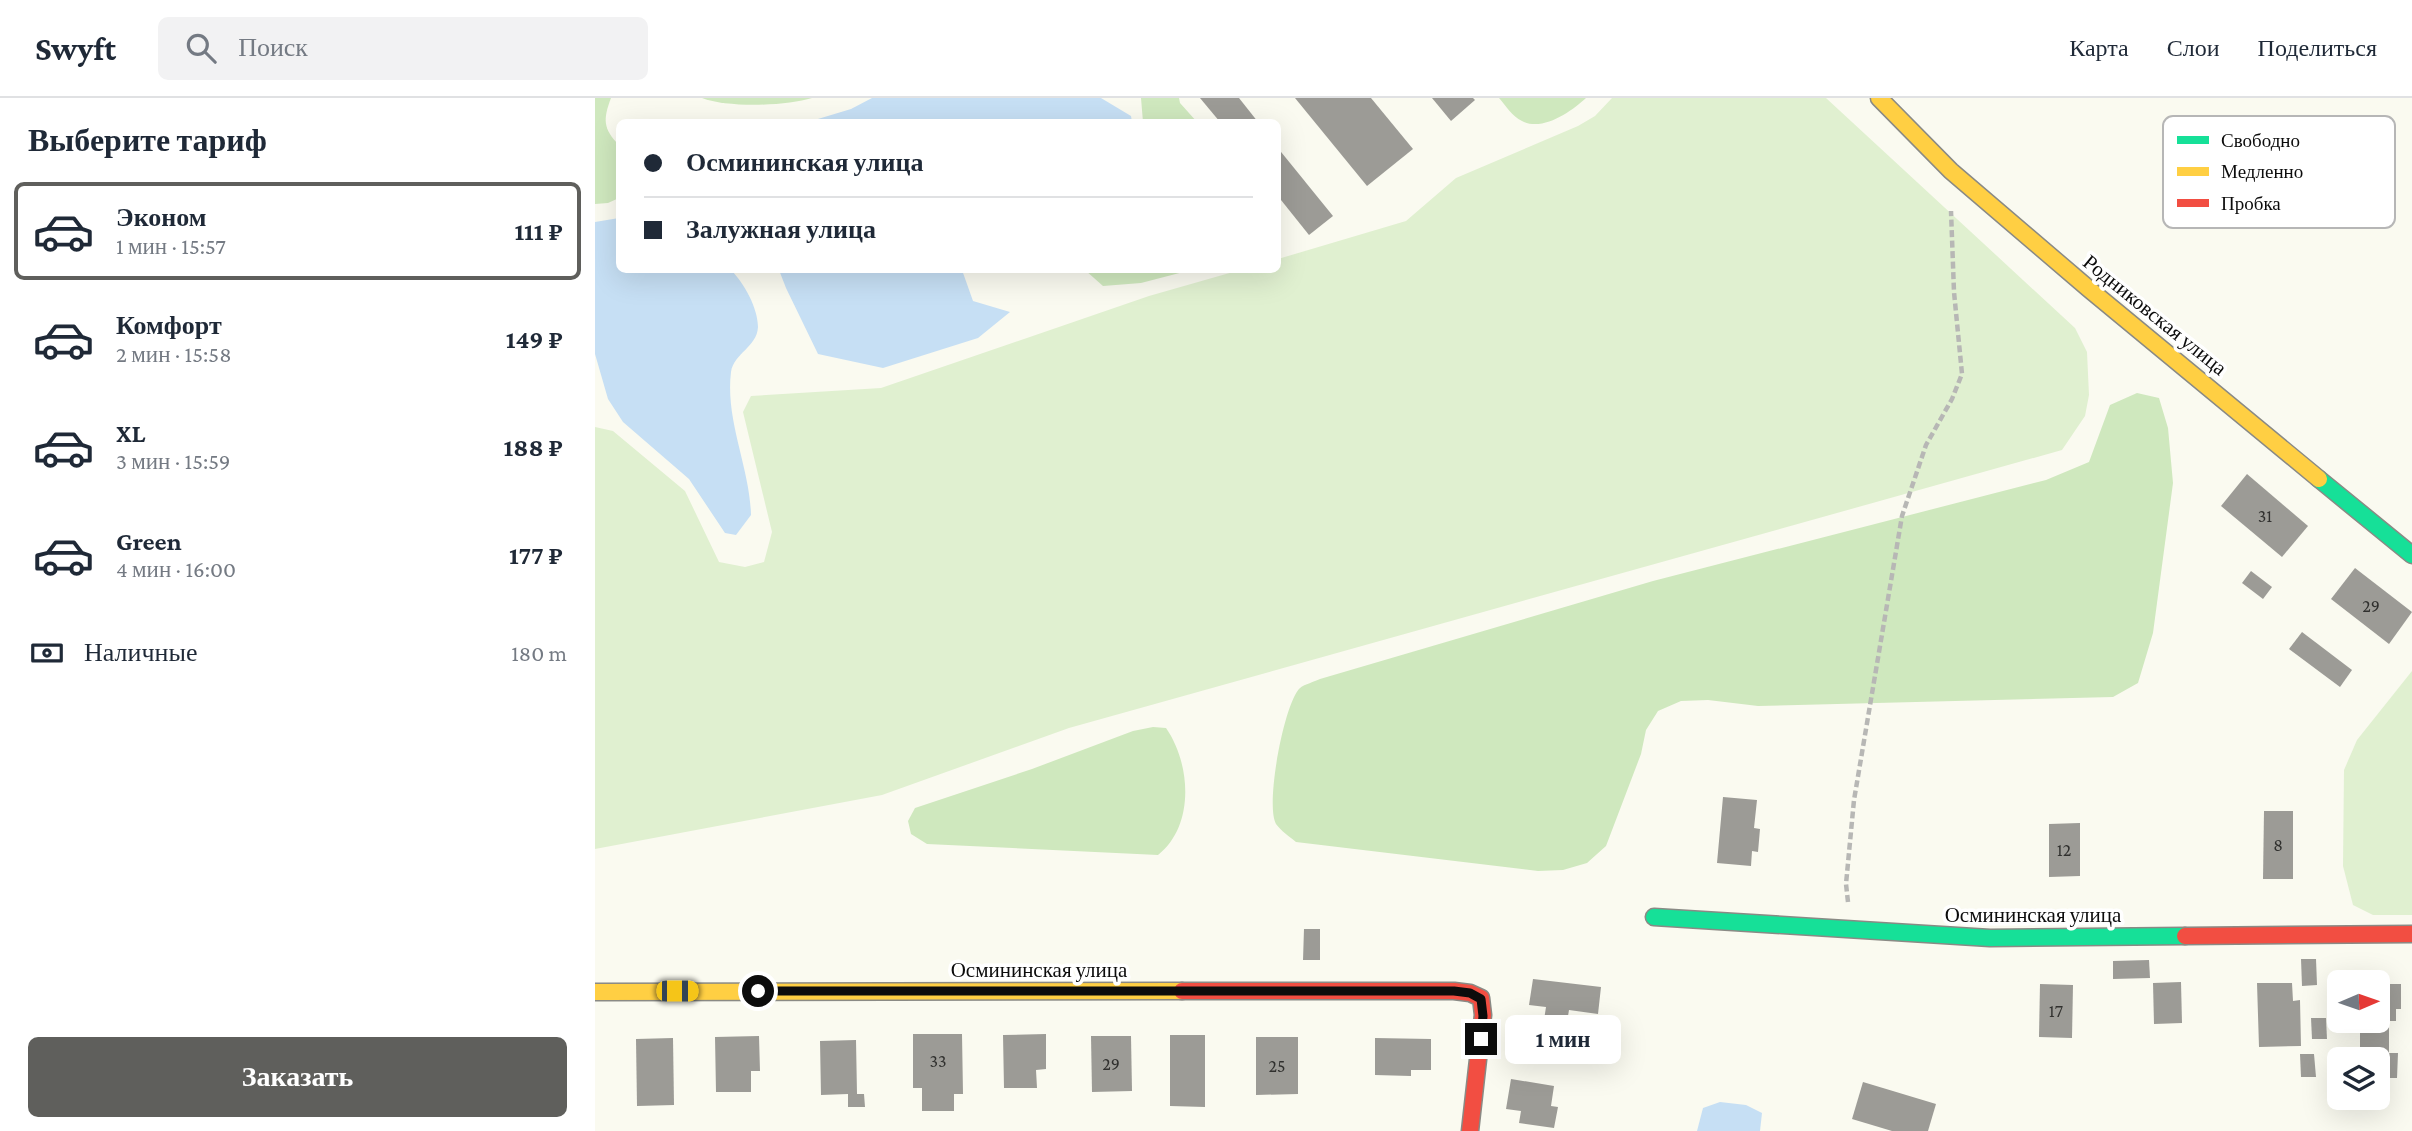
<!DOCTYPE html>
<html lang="ru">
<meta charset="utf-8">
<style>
body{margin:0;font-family:"Crimson Pro",serif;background:#f2f2f3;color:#1f2937;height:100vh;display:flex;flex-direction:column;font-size:26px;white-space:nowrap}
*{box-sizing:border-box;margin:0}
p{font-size:23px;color:#747a83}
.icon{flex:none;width:38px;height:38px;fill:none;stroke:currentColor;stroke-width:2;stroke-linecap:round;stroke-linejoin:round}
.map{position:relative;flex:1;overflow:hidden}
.panel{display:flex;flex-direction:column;background:#fff;width:595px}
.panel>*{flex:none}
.hud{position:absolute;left:21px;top:21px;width:665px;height:154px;border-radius:10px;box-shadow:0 7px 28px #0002;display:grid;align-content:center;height:154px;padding:0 28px;background:#fff}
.needle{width:46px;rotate:88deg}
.tools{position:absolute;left:1732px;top:872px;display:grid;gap:14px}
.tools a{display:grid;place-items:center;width:63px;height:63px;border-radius:10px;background:#fff;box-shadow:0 7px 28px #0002;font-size:35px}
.end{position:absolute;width:32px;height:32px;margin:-16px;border:9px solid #0c0c0c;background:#fff;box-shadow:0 0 0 4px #fff}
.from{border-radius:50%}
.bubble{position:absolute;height:49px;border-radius:10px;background:#fff;box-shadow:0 7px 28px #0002;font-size:23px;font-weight:700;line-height:49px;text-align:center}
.car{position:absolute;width:21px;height:42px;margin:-21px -10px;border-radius:9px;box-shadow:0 0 5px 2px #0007;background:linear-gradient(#f5c518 24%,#345 0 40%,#f5c518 0 76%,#345 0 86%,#f5c518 0)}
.hud b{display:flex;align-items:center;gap:24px;height:66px;font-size:26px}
.hud b+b{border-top:2px solid #e0e1e3}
.hud i{width:18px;height:18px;background:#1f2937}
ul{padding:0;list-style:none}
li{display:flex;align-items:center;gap:21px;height:98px;margin:0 14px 10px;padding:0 14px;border:4px solid transparent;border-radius:10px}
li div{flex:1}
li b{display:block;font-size:26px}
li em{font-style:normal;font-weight:700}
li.current{border-color:#5f5f5c}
li>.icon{width:63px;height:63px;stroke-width:1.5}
h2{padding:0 28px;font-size:32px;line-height:84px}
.pay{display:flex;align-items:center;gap:18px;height:77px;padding:0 28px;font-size:26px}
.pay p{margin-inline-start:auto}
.button{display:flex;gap:14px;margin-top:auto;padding:14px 28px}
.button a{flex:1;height:80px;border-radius:10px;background:#5f5f5c;color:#fff;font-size:28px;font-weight:700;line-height:80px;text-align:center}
header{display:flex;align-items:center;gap:42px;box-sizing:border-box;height:98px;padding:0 35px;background:#fff;border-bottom:2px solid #e0e1e3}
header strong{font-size:33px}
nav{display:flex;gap:38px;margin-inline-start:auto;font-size:24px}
.search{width:490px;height:63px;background:#f2f2f3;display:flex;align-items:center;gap:18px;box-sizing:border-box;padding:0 24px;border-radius:10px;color:#747a83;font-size:26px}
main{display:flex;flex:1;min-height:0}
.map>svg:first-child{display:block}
.green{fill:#e0f0d0}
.forest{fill:#cfe8be}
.water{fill:#c6dff4}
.building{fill:#9c9b96}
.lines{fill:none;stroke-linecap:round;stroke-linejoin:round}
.fast-casing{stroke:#8a8a85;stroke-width:19}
.slow-casing{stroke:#8a8a85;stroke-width:19}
.jam-casing{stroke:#8a8a85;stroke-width:19}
.path{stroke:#b7b7b5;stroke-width:4.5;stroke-dasharray:7 3.5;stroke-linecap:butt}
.fast{stroke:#16e098;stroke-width:16}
.slow{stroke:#ffcf43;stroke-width:16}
.jam{stroke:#f24e42;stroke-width:16}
.route{stroke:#0c0c0c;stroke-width:9}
.labels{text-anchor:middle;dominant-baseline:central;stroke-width:7;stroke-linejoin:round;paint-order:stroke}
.number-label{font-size:18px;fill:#30302e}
.street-label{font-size:21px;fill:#0c0c0c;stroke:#fff}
.key{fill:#fff;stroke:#b6b6b6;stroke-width:2}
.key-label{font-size:19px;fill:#0c0c0c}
</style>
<header>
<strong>Swyft</strong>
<div class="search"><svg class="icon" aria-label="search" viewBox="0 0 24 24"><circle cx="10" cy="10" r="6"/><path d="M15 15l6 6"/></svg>Поиск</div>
<nav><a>Карта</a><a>Слои</a><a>Поделиться</a></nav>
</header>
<main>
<section class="panel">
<h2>Выберите тариф</h2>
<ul>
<li class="current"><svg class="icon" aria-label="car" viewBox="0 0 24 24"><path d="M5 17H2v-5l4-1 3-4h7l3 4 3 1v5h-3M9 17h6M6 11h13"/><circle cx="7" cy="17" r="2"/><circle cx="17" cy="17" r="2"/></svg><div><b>Эконом</b><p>1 мин · 15:57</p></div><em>111 ₽</em></li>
<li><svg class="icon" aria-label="car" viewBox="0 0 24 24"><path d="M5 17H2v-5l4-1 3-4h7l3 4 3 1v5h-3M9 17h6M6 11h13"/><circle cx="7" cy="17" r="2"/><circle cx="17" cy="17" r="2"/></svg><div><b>Комфорт</b><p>2 мин · 15:58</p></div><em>149 ₽</em></li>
<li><svg class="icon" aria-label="car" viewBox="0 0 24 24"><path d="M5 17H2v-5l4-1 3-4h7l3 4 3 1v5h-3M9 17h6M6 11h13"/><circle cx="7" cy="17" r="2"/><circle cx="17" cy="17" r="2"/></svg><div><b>XL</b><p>3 мин · 15:59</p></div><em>188 ₽</em></li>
<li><svg class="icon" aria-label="car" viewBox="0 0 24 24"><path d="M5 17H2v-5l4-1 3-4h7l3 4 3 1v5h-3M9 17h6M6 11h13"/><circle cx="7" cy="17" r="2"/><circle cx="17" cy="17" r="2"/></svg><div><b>Green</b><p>4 мин · 16:00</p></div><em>177 ₽</em></li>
</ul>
<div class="pay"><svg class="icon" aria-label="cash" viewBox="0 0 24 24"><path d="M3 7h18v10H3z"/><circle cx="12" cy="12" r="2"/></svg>Наличные<p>180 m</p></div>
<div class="button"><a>Заказать</a></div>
</section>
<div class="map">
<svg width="1817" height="1033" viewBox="0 0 1817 1033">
<rect width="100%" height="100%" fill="#fafaf0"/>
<g class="green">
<polygon points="1017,0 1231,0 1480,230 1492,254 1494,297 1490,318 1467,352 474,630 287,697 0,751 0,329 18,333 90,393 124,464 150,469 169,464 177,434 148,314 156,298 286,290 554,198 645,172 682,172 683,161 811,123 861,80 983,28 1000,18"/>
<polygon points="1817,573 1817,817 1778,817 1758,807 1748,768 1749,672 1762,642"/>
</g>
<g class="forest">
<path d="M0,0h16c-8,21 -8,31 8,47v53l-11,5 -13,1z"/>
<path d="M107,0h110c-26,8 -84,10 -110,0z"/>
<polygon points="546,0 584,0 585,5 602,24 548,24"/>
<path d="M904,0h87c-14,13 -43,34 -64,23 -10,-5 -16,-15 -23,-23z"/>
<polygon points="490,172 596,172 546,185 508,188"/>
<path d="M1542,295l22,5 9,30 5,55 -20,150 -15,50 -25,14 -355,9 -50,-6 -27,1 -23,10 -12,19 -5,24 -35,92 -19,17 -24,7 -25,1 -242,-29c-6,-5 -15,-11 -20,-18 -11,-19 8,-121 24,-136 5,-4 14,-6 20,-9l333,-98 393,-101 43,-18 21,-57z"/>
<path d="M558,629l13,1c25,36 29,98 -8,127l-231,-11 -16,-10 -3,-13 7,-13 117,-39 101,-38z"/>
</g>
<g class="water">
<polygon points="277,0 506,0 536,18 537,24 213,24 256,11"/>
<path d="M24,120v52h112c13,13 27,38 27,57 -1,20 -24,26 -27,45 -6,48 19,96 20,143l-15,20 -11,-2 -36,-54 -66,-57 -15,-23 -13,-45v-132z"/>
<polygon points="184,172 367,172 378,203 415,214 383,240 288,270 223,256 191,190"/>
<polygon points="1125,1004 1151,1007 1167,1015 1165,1033 1102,1033 1108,1010"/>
</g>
<g class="building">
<polygon points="605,0 644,0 663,24 625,24"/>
<polygon points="700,0 776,0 818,51 772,88"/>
<polygon points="837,0 878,0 880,2 856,23"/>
<polygon points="682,49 738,118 714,137 682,97"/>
<polygon points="1652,376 1713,428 1687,459 1626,408"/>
<polygon points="1760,470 1817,514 1794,546 1736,501"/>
<polygon points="1656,473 1677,489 1668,501 1647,485"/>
<polygon points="1707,534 1757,572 1745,589 1694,551"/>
<polygon points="1128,699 1162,702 1159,730 1165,731 1163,754 1157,753 1156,768 1122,765"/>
<polygon points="1669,713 1698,713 1698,781 1668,781"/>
<polygon points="1485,725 1485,778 1454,779 1454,726"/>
<polygon points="709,831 725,831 725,862 708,862"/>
<polygon points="1706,861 1721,861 1722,887 1707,888"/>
<polygon points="1554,862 1555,880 1518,881 1518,863"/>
<polygon points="938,881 1006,889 1003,916 974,912 972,924 949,922 951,909 934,907"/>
<polygon points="1586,884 1587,925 1559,926 1558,885"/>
<polygon points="1662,885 1697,885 1698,903 1705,902 1706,948 1664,949"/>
<polygon points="1445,886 1478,887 1477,940 1444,939"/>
<polygon points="1783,886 1806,886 1806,911 1801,911 1801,923 1794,923 1794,955 1803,955 1802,980 1783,980 1783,961 1778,961 1778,958 1765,958 1765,922 1783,922"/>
<polygon points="1716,920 1731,920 1732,941 1717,941"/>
<polygon points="318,936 367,936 368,996 359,996 359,1013 327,1013 327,990 318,990"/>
<polygon points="451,936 451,971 441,972 442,990 409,990 408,937"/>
<polygon points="575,937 610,937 610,1009 575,1008"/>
<polygon points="164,938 165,973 156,973 156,994 121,994 120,939"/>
<polygon points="496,938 536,938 537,993 497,994"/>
<polygon points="661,939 703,939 703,996 661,997"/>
<polygon points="78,940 79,1007 42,1008 41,941"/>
<polygon points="780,940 836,941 836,972 816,972 816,978 780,977"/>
<polygon points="261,942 262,996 269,996 270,1009 253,1009 253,996 226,997 225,943"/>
<polygon points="1705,956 1719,956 1721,979 1706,979"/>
<polygon points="916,981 959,988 956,1008 963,1009 959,1030 924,1025 926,1013 911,1011"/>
<polygon points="1268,984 1341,1006 1333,1033 1297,1033 1257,1021"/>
</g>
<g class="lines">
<defs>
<g id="fast">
<polyline points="1724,381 1817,457"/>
<polyline points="1059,819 1395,840 1590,838"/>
</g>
<g id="slow">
<polyline points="1284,0 1356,73 1494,191 1724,381"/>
<polyline points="0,894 587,893"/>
</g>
<g id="jam">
<polyline points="1590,838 1817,836"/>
<polyline points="587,893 859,893 875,895 886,900 888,917 875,1033"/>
</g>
</defs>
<use href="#fast" class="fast-casing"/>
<use href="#slow" class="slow-casing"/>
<use href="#jam" class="jam-casing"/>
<polyline class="path" points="1253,804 1251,786 1259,702 1307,418 1331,347 1357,301 1367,276 1359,194 1356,113"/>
<use href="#fast" class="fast"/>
<use href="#slow" class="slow"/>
<use href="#jam" class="jam"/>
</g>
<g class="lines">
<polyline class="route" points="163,893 859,893 875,895 886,901 888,918 886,941"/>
</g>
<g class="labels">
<g class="number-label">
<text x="1670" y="418">31</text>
<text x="1776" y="508">29</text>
<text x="1683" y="747">8</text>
<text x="1469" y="752">12</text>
<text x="1461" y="913">17</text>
<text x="343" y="963">33</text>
<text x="516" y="966">29</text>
<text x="682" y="968">25</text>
</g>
<g class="street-label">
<text transform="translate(1560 217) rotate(39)">Родниковская улица</text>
<text x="1438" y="817">Осмининская улица</text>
<text x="444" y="872">Осмининская улица</text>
</g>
</g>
<rect x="1568" y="18" width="232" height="112" rx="10" class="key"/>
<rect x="1582" y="38" width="32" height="8" fill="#16e098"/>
<rect x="1582" y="69" width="32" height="9" fill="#ffcf43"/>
<rect x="1582" y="101" width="32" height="8" fill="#f24e42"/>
<g class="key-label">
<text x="1626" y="49">Свободно</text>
<text x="1626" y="80">Медленно</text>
<text x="1626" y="112">Пробка</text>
</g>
</svg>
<div class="tools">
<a><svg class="needle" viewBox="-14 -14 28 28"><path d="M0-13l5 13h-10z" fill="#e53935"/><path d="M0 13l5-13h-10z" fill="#747a83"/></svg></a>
<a><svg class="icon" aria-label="layers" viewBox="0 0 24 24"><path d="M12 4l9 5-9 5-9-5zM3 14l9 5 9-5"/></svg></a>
</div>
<i class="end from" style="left:163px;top:893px"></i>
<i class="end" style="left:886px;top:941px"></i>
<div class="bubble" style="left:910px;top:917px;width:116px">1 мин</div>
<i class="car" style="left:82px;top:893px;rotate:90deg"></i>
<div class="hud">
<b><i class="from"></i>Осмининская улица</b>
<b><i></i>Залужная улица</b>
</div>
</div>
</main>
